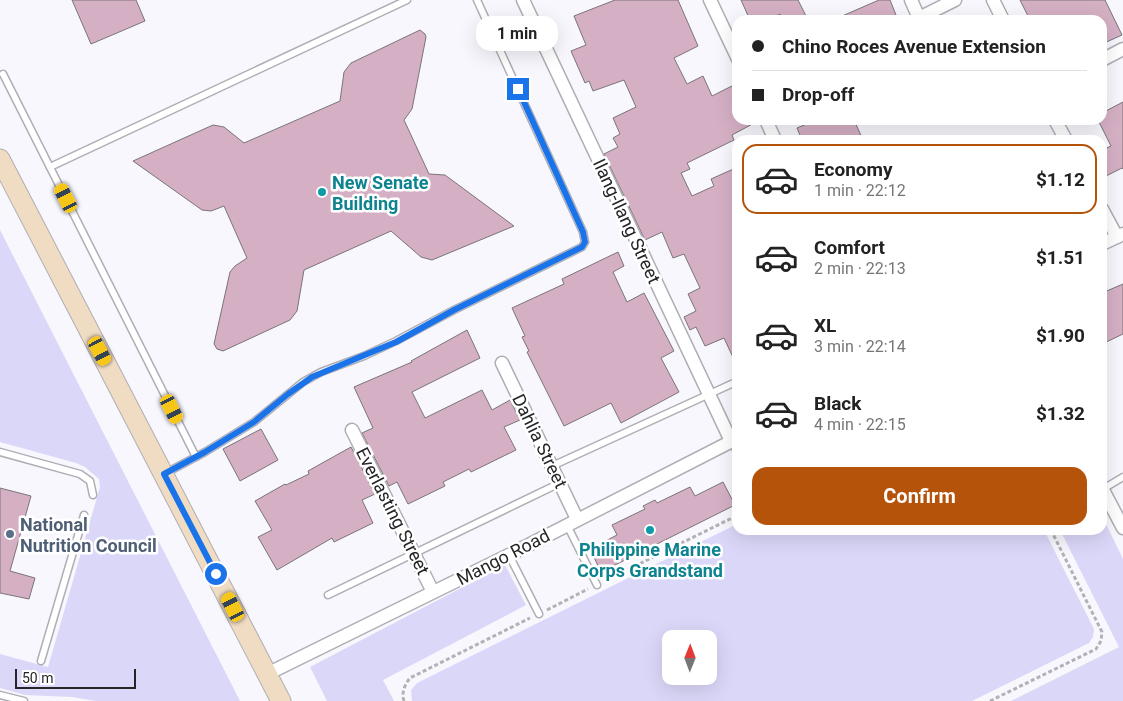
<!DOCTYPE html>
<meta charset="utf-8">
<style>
body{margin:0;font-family:Roboto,sans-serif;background:#f6f6f6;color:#222;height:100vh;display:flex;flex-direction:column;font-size:19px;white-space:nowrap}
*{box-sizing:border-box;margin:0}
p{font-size:16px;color:#767676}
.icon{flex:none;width:28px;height:28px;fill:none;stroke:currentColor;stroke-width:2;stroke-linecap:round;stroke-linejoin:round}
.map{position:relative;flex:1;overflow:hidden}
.sheet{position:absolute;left:732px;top:135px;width:375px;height:400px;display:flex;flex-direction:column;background:#fff;border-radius:15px;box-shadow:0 5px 20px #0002}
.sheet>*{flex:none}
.top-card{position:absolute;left:732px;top:15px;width:375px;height:110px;border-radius:15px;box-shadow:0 5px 20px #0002;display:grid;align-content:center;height:110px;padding:0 20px;background:#fff}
.needle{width:32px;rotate:1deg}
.controls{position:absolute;left:662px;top:630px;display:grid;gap:10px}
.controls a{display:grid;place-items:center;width:55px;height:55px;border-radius:10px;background:#fff;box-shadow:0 5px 20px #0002;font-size:25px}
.scale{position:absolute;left:15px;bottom:12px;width:121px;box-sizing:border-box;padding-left:5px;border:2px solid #252527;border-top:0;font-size:14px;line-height:18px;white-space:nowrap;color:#252527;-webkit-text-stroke:4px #fff;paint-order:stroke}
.end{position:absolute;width:22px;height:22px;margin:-11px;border:6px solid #1a73e8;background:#fff;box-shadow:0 0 0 2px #fff}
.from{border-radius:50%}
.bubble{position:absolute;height:35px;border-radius:15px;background:#fff;box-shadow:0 5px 20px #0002;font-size:16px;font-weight:700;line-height:35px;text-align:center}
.car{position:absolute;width:15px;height:30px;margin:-15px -8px;border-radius:6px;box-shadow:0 0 4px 1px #0007;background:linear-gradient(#f5c518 24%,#345 0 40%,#f5c518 0 76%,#345 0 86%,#f5c518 0)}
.top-card b{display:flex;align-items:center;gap:18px;height:48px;font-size:19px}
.top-card b+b{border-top:1px solid #e0e0e0}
.top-card i{width:12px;height:12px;background:#222}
ul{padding:9px 0 0;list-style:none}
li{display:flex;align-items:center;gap:15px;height:70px;margin:0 10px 8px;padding:0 10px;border:2px solid transparent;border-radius:15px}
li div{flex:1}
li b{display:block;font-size:19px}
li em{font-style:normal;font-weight:700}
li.active{border-color:#b45309}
li>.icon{width:45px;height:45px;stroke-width:1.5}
.cta{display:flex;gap:10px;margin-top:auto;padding:10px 20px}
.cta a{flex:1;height:58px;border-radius:15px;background:#b45309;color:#fff;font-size:20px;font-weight:700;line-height:58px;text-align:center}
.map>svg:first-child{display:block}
.green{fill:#dad7f8;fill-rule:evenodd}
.building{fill:#d5b0c5;stroke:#7a7477}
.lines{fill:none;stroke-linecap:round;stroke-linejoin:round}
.service-casing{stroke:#afaeb4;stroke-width:9}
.minor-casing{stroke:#afaeb4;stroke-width:15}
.secondary-casing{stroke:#afaeb4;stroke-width:21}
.path{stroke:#b2b2b6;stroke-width:3;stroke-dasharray:4 2.5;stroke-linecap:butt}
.service{stroke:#fff;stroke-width:6}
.minor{stroke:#fff;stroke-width:12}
.secondary{stroke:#f0dcc2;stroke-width:19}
.route{stroke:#1a73e8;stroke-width:6}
.culture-dot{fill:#0f9aa8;stroke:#fff;stroke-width:2}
.service-dot{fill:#5c6f8a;stroke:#fff;stroke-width:2}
.labels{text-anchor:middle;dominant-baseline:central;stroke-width:5;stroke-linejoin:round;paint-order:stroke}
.culture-label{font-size:18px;font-weight:bold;fill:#0d838f;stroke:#fff;text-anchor:start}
.street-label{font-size:18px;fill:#252527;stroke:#fff}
.service-label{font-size:18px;font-weight:bold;fill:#4e5e75;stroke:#fff;text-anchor:start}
</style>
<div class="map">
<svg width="1123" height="701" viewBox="0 0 1123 701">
<rect width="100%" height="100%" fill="#f8f7fd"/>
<g class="green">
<polygon points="0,230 240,701 96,701 72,697 25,695 0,688 0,654 48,667 100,487 99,479 85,467 76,463 0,442"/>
<polygon points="1103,518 1123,559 1123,701 1011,701 1119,647 1060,530 1102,530"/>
<path d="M737,524l1,6h306l50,99 -1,8 -4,6 -117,58h-560l-1,-11 6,-7zM671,639h38v37h-38z"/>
<polygon points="505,565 526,605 383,680 394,701 327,701 310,667"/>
</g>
<g class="building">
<polygon points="72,0 136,0 145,21 91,44"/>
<polygon points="615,0 678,0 698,46 674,58 687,84 703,76 712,96 732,86 738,97 738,120 758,120 758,121 732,135 734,140 687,163 690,169 681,173 692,196 714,186 711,179 738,167 738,368 724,338 705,346 696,327 690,330 684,317 696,311 688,294 700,288 684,254 673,258 662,232 645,240 604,154 618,147 613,138 620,134 613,118 636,107 624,80 593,91 589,81 585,83 571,51 586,45 574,16"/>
<polygon points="741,0 798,0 808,20 783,20 780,14 768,20 750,20"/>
<polygon points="879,0 890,0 898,20 833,20"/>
<polygon points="1020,0 1105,0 1122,35 1102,44 1102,20 1030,20"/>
<polygon points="420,30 425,34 426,37 412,109 404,120 429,174 445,175 514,226 432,260 421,257 391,231 304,270 297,311 290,320 223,351 217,349 214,344 230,272 235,266 247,258 224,206 211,211 202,210 133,161 213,125 224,127 244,143 340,101 344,72 351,63"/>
<polygon points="1123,102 1123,169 1122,168 1102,178 1102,150 1111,146 1098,120 1102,120 1102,113"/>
<polygon points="816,120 843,120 844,124 854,120 863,140 802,140 797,128"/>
<polygon points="618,252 624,266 613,272 627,302 644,293 674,351 661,358 679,392 621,423 611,403 564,426 527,352 529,351 522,337 525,336 512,308 564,284 562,279"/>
<polygon points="1123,284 1123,334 1102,344 1102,293"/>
<polygon points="467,330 480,358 412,392 425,418 482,390 492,410 510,400 520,420 504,427 516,450 471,472 469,469 443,482 445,486 408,504 397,482 389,486 362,433 373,428 354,387 412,362 411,361"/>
<polygon points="261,429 278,460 240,481 223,449"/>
<polygon points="351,447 375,494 362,500 373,523 334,542 332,538 277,570 258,537 272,530 255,501 285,484 286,485 309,474 308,471"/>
<polygon points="723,482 735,505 601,572 590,549 617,535 612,525 645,509 643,506 655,500 657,503 690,487 695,496"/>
<polygon points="0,488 31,496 10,571 35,578 29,599 0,593"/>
</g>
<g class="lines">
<defs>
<g id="service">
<polyline points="3,74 196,457"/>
<polyline points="50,167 407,0"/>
<polyline points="731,441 738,453"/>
<polyline points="0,452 80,474 90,481 93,495"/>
<polyline points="552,466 738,381"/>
<polyline points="164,474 205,452 254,422 303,382 321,372 364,356 396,341 454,310 582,247 585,242 583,232 477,0"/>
<polyline points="1103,489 1123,477"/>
<polyline points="567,525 597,585"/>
<polyline points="509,555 539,614"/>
<polyline points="328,595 560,483"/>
<polyline points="41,661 84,515"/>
<polyline points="0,695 24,701"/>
</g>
<g id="minor">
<polyline points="523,0 731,441"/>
<polyline points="710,0 738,59"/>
<polyline points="911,0 919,18 955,0"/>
<polyline points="993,0 1003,20"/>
<polyline points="1102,60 1123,49"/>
<polyline points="766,120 775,140"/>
<polyline points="1055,120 1066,140"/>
<polyline points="1102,209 1117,237"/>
<polyline points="1102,244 1123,234"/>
<polyline points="502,363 577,519"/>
<polyline points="352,430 433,592"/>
<polyline points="1102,488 1123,528"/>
<polyline points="267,674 509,555 738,438"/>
</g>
<polyline id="secondary" points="0,159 281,701"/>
</defs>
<use href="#service" class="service-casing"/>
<use href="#minor" class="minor-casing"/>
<use href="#secondary" class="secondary-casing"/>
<g class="path">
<polyline points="605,581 738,515"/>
<polyline points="547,610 588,589"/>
<path d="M404,701c-3,-8 1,-17 6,-23l120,-60"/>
<polyline points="990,701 1096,649 1101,641 1102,632 1051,530"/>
</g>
<use href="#service" class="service"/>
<use href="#minor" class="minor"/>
<use href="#secondary" class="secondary"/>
</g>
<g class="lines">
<polyline class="route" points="216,574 164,474 205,452 254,422 288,394 312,377 396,342 454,310 582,247 585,242 583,232 518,89"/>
</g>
<g class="culture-dot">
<circle cx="322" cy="192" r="5"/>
<circle cx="650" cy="530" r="5"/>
</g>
<circle class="service-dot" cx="10" cy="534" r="5"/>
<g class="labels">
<g class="culture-label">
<text x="332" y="182">New Senate<tspan x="332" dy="21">Building</tspan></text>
<text x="650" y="549" text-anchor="middle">Philippine Marine<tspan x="650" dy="21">Corps Grandstand</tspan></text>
</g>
<g class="street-label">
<text transform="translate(627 221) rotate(65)">Ilang-Ilang Street</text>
<text transform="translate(540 441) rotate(64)">Dahlia Street</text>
<text transform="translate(393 511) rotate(63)">Everlasting Street</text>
<text transform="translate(503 557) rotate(-27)">Mango Road</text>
</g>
<g class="service-label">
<text x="20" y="524">National<tspan x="20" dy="21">Nutrition Council</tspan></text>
</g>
</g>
</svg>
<div class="controls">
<a><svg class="needle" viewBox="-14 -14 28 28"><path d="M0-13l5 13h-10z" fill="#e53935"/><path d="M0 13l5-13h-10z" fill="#767676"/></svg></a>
</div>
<div class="scale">50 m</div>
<i class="end from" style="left:216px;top:574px"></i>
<i class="end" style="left:518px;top:89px"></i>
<div class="bubble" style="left:476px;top:16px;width:82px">1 min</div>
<i class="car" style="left:66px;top:198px;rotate:333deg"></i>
<i class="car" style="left:100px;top:351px;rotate:152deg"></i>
<i class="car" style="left:172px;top:409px;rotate:153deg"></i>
<i class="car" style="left:233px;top:607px;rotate:333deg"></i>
<div class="top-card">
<b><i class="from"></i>Chino Roces Avenue Extension</b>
<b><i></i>Drop-off</b>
</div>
<section class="sheet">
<ul>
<li class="active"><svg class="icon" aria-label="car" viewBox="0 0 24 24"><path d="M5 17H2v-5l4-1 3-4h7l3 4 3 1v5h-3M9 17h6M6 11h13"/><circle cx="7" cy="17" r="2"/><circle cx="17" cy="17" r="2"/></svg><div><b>Economy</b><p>1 min · 22:12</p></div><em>$1.12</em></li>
<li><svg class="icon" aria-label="car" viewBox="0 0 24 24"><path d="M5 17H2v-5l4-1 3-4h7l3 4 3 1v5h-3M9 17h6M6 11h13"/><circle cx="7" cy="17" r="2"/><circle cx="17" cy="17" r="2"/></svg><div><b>Comfort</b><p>2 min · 22:13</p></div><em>$1.51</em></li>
<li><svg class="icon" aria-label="car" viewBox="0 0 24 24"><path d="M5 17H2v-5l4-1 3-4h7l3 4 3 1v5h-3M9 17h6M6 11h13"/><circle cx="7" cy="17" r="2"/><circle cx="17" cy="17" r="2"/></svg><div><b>XL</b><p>3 min · 22:14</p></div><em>$1.90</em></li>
<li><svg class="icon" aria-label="car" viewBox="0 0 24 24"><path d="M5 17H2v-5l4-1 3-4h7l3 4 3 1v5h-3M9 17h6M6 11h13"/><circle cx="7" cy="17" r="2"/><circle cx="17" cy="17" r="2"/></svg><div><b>Black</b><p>4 min · 22:15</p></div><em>$1.32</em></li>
</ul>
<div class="cta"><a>Confirm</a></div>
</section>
</div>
